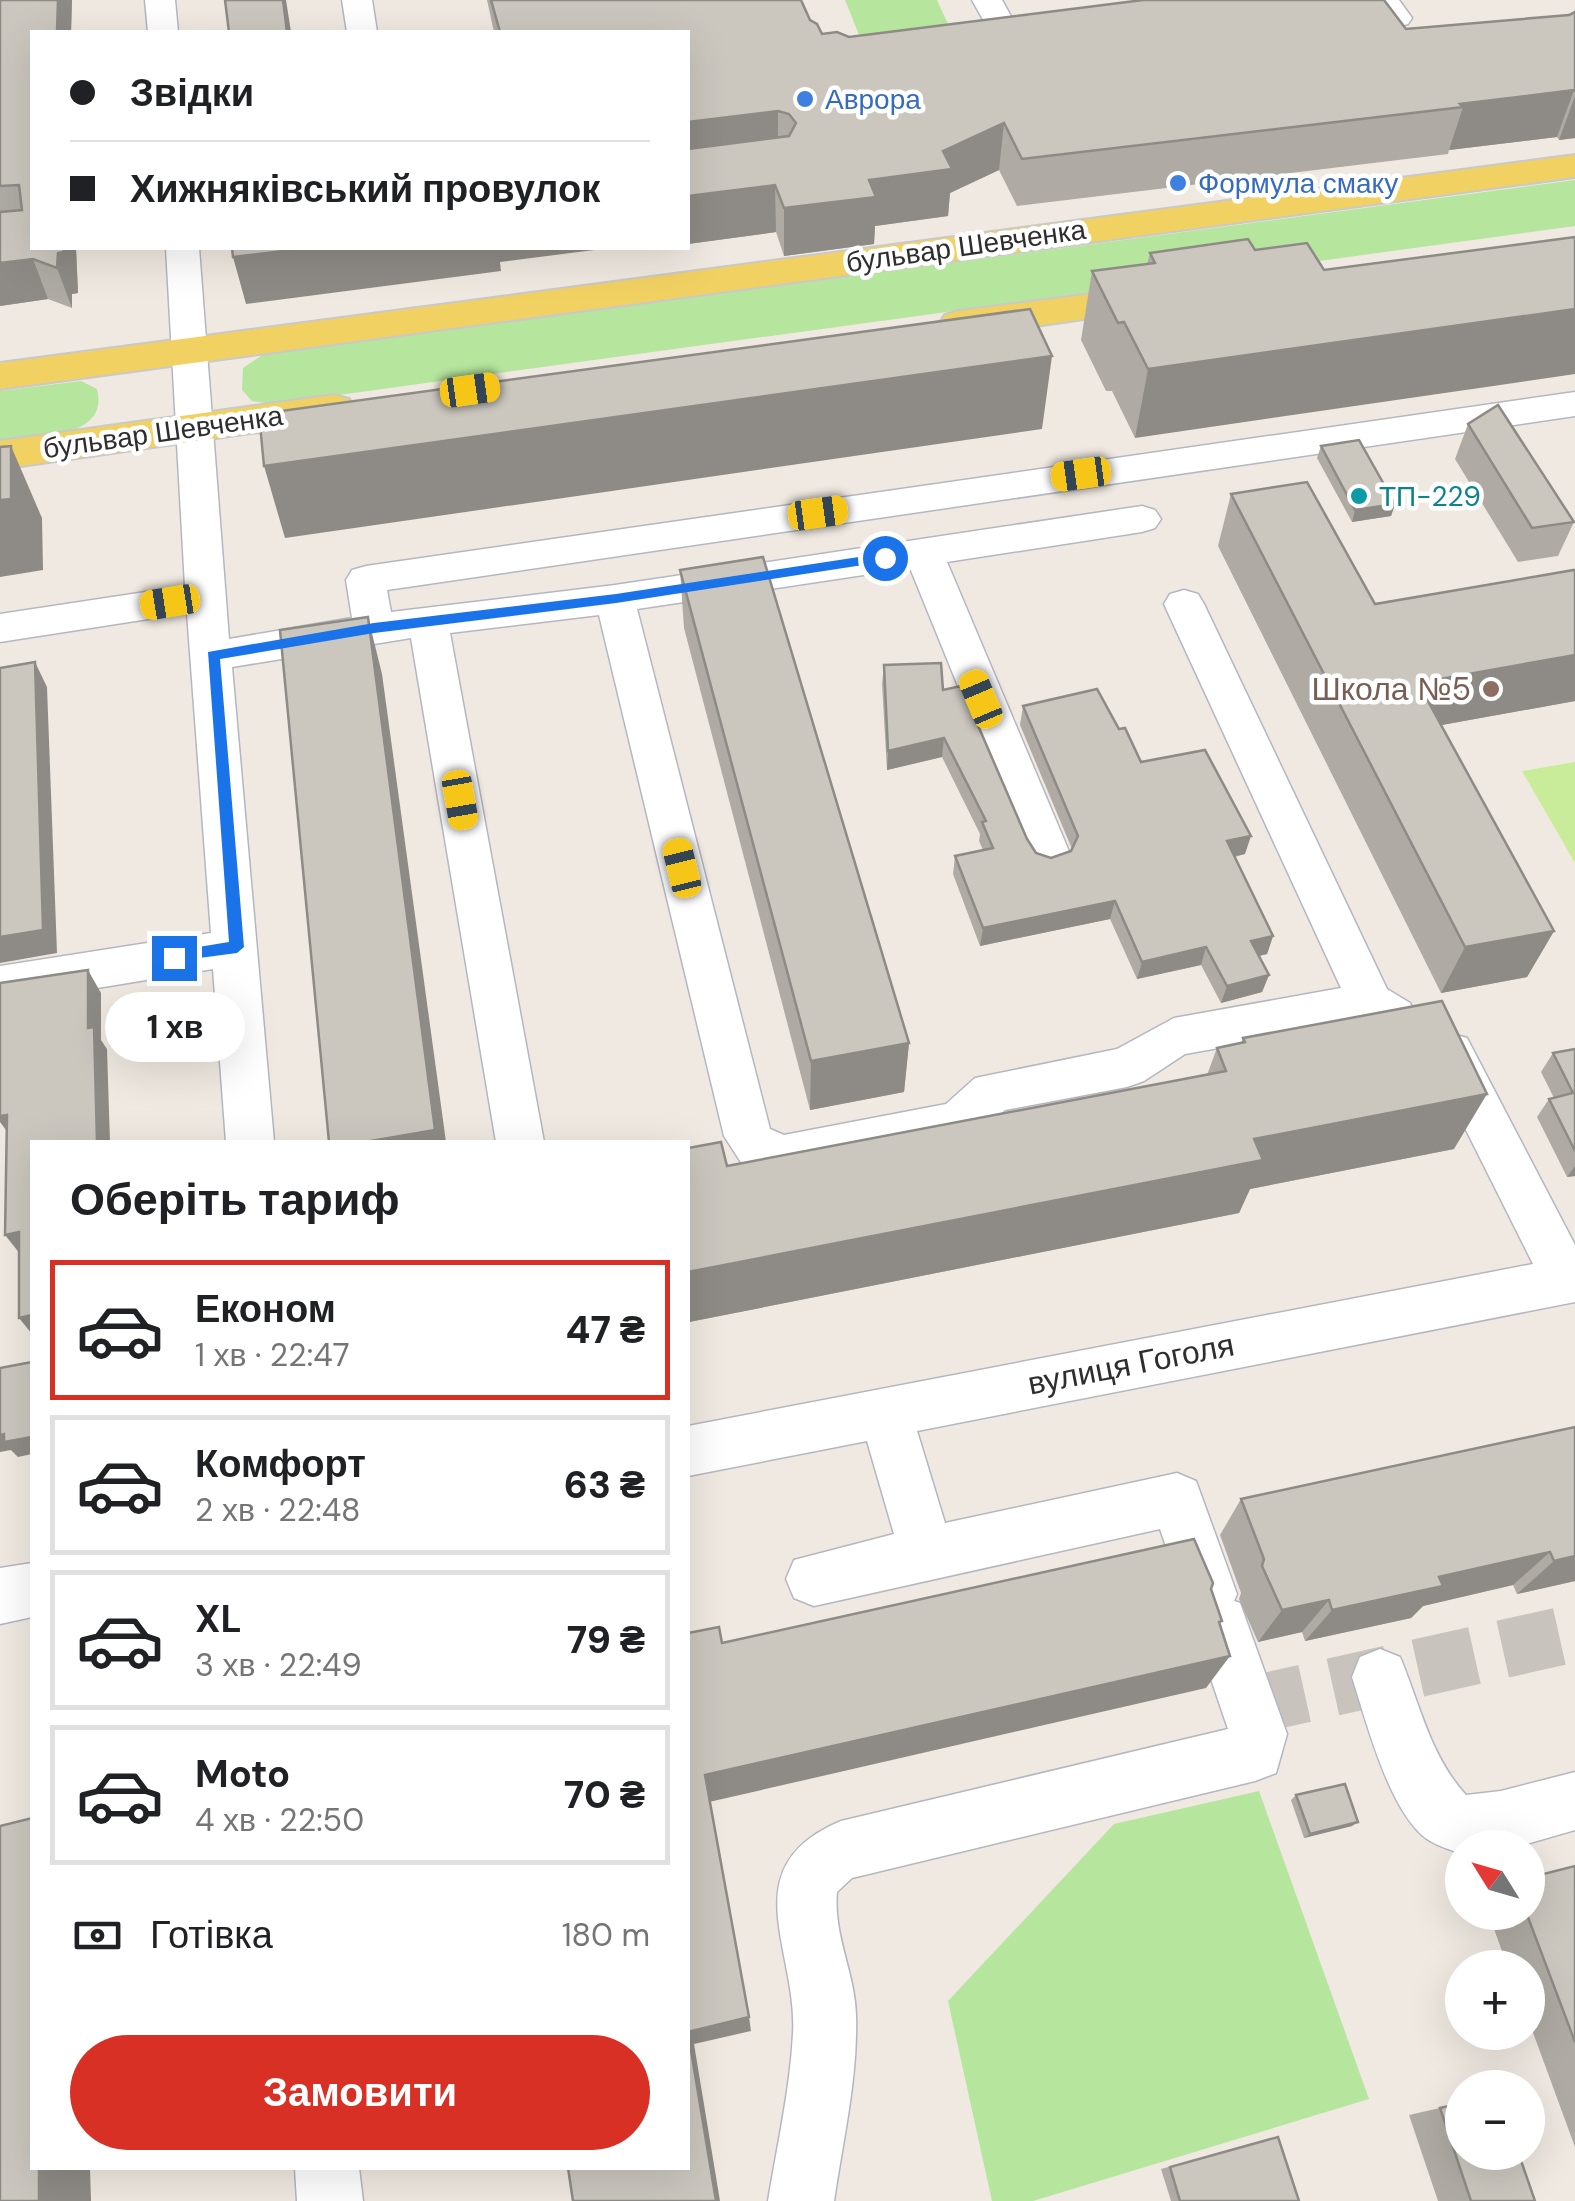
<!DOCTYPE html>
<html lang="uk">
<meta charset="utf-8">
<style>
body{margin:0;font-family:"DM Sans",sans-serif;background:#f6f6f6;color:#202124;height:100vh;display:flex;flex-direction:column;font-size:38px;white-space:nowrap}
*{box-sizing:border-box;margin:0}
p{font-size:32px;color:#757577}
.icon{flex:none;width:55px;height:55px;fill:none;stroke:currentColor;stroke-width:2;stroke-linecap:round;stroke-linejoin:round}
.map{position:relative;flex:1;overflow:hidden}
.side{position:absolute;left:30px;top:1140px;width:660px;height:1030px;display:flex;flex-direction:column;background:#fff;border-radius:0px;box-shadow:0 10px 40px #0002}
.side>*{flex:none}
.hud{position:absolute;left:30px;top:30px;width:660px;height:220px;border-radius:0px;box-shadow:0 10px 40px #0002;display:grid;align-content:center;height:220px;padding:0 40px;background:#fff}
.needle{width:65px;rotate:307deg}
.buttons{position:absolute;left:1445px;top:1830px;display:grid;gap:20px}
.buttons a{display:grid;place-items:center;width:100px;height:100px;border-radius:50%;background:#fff;box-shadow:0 10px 40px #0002;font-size:50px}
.end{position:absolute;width:45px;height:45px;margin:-22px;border:12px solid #1a73e8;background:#fff;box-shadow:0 0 0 5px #fff}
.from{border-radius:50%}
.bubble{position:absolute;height:70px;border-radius:35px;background:#fff;box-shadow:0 10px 40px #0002;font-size:32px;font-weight:800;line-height:70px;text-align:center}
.car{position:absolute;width:30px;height:60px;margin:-30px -15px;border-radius:12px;box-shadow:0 0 8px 2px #0007;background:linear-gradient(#f5c518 24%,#345 0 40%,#f5c518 0 76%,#345 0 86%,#f5c518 0)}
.hud b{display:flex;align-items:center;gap:35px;height:95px;font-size:38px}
.hud b+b{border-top:2px solid #e0e0e0}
.hud i{width:25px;height:25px;background:#202124}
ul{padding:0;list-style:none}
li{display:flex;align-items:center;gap:30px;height:140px;margin:0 20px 15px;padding:0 20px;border:5px solid #e0e0e0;border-radius:0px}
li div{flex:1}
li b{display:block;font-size:38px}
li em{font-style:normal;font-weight:800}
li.current{border-color:#d93025}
li>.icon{width:90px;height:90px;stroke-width:1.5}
h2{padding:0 40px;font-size:45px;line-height:120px}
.pay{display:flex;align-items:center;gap:25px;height:110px;padding:0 40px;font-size:38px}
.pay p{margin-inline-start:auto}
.button{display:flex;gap:20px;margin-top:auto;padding:20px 40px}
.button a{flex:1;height:115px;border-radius:60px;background:#d93025;color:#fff;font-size:40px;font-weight:800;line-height:115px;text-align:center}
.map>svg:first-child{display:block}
.green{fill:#b6e59e}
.pitch{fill:#c9ec9a}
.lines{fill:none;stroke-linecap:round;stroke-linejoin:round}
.minor-tunnel{stroke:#c8c4bd;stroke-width:58;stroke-dasharray:58 29;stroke-linecap:butt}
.minor-casing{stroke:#b4b7c1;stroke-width:3}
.major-casing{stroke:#c9c9c9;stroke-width:4}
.minor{fill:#fff;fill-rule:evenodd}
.major{fill:#f2d163;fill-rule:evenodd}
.wall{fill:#afaba4}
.shaded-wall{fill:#8e8b86}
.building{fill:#cbc7bf;stroke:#8e8b86;stroke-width:2.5}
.route{fill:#1a73e8}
.shop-dot{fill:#3f7fe0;stroke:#fff;stroke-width:4}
.culture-dot{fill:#0f9aa8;stroke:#fff;stroke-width:4}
.education-dot{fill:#8d6e63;stroke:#fff;stroke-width:4}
.labels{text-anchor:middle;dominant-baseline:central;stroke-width:9;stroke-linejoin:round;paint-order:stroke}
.far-shop-label{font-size:28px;fill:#366cbe;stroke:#fff;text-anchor:start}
.far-street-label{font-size:28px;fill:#2e2e2e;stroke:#fff}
.far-culture-label{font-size:28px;fill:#0d838f;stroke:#fff;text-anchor:start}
.education-label{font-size:32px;fill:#785e54;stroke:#fff;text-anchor:end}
.street-label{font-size:32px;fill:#2e2e2e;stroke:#fff}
</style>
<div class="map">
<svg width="1575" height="2201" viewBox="0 0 1575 2201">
<rect width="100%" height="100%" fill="#efe9e1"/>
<g class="green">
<polygon points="845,0 937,0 954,37 864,47"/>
<polygon points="1575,180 1575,226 273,404 252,401 242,390 243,368 264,354"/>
<path d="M81,381l16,8c13,51 -63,47 -97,51v-49z"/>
<polygon points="1259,1791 1369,2099 1033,2201 992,2201 948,2001 1114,1824"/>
</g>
<polygon class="pitch" points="1575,762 1575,863 1522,771"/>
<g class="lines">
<polyline class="minor-tunnel" points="1248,1706 1575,1633"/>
<defs>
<g id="minor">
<polygon points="145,0 175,0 178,32 148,32"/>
<polygon points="342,0 372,0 377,32 347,32"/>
<polygon points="972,0 1002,0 1030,51 1026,57 1004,57"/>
<polygon points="1230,0 1260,0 1273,20 1377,11 1369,0 1399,0 1412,18 1408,24 1397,27 1264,39 1253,36"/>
<polygon points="166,248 199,248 229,639 352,618 346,580 352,570 366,566 1575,392 1575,416 387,590 391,612 615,585 1142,506 1155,510 1161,519 1155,528 1142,532 947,562 1071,856 1064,868 1049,873 1034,868 1027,856 910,568 637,609 770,1129 784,1135 946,1104 975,1078 1117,1049 1174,1018 1341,988 1164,604 1170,594 1184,590 1198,594 1204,604 1387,989 1410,1003 1417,1016 1410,1029 1394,1035 1365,1022 1185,1054 1144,1081 1127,1087 1005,1110 979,1133 952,1143 784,1177 742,1164 724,1136 599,615 450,633 544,1142 496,1142 411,638 232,667 274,1142 226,1142 213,969 0,1004 0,966 211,933 187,613 0,642 0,614 185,586"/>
<path d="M1450,1033l17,5 108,207v57l-658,129 28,92 232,-50 19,8 41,113 -3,7 6,2 47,131 -11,39 -21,8 -403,97 -15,14c-4,43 18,81 19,123 2,62 -13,125 -22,186h-66c9,-55 22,-111 25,-167 5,-84 -62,-167 48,-213l387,-92 -36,-106 3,-7 -6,-3 -29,-84 -346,77 -20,-8 -8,-19 8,-19 100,-26 -27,-93 -179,35v-50l845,-162 -106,-212 6,-14z"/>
<polygon points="32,1563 32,1617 0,1624 0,1568"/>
<path d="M1380,1649l20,8c20,47 30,99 66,138l35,-4 74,-19v58l-62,18h-51v6c-11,-4 -25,-8 -35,-15 -38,-27 -61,-119 -75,-162l8,-20z"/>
<polygon points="295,2168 359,2168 363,2201 297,2201"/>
</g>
<g id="major">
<polygon points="1575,155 1575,177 0,389 0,363"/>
<polygon points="1161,285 1175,288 1181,297 1175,306 959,337 945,333 939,324 945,315 959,311"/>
<polygon points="334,395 349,399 355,409 349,419 0,469 0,441"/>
</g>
</defs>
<use href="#minor" class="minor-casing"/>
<use href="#major" class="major-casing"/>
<use href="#minor" class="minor"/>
<use href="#major" class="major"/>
</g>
<g class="wall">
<polygon points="0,0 72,0 71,32 32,32 76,248 78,293 72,294 72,308 48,299 0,306"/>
<polygon points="487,0 801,0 810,20 822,34 849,37 1406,29 1569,15 1575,12 1575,138 1559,140 1557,137 1449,150 1448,154 1017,206 999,170 950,193 948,216 875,226 874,244 784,256 776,232 688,244 688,32 494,32"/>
<polygon points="1248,239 1135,438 1112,391 1106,391 1081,340 1092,271 1147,264 1150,253"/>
<polygon points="1468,424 1574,522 1558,556 1518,562 1455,459"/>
<polygon points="1321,446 1395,504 1391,516 1352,522 1317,458"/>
<polygon points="1231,494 1375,604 1575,572 1575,701 1441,725 1554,931 1527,977 1441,993 1218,546"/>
<polygon points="680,570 909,1043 904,1092 810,1110 684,628"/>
<polygon points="884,665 943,690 1027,839 1036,853 1051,858 1071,851 1072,849 1020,725 1023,706 1119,729 1141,762 1245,854 1235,857 1273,936 1267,954 1259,956 1269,975 1262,992 1221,1003 1201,965 1137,979 1110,919 980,946 953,874 955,856 983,850 979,841 980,834 942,757 887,770 882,684"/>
<polygon points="1243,1038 1454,1149 1250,1189 1239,1213 689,1322 688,1148 727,1166 1207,1075 1217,1048 1241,1043"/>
<polygon points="1575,1049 1575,1176 1567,1177 1537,1117 1549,1099 1554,1098 1541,1072 1553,1053"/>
<polygon points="1575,1427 1575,1581 1517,1594 1513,1585 1423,1606 1411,1618 1305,1641 1302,1632 1258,1642 1239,1599 1241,1593 1220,1535 1241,1499"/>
<polygon points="1296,1795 1352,1826 1304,1838 1291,1800"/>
<polygon points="1575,1866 1575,2147 1528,2019 1528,1968 1508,1968 1488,1912 1528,1912"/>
<polygon points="1462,2103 1535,2201 1438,2201 1409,2115"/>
<polygon points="1267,2140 1299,2201 1171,2201 1161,2169"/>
</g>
<g class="shaded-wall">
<polygon points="58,0 72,0 71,32 57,32"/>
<polygon points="283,0 286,0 291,32 287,32"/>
<polygon points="1574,90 1557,137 1449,150 1463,107 1460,104"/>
<polygon points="1575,96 1575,138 1559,140"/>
<polygon points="778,111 778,158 688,169 688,122"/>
<polygon points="1004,123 999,170 950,193 948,216 875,226 874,244 784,256 784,208 943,151"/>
<polygon points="775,185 776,232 688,244 688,196"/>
<polygon points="63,248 76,248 78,293 72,294 72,308 57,268 58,253"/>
<polygon points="308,248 610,248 500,262 501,271 246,304 233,257"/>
<polygon points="33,259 48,299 0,306 0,263"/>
<polygon points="1575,309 1575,374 1135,438 1148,369"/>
<polygon points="1052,356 1042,429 285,538 264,466"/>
<polygon points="11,446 42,518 43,570 0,577 0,500"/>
<polygon points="1395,504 1391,516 1352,522 1355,510"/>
<polygon points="368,617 382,674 446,1142 365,1142"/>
<polygon points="1575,655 1575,701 1398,733 1418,683"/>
<polygon points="35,662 47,687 57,953 0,963 0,937"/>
<polygon points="944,738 942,757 887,770 888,751"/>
<polygon points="1251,836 1245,854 1221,859 1227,841"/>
<polygon points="1115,901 1110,919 980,946 983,928"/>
<polygon points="1554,931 1527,977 1441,993 1465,947"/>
<polygon points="1273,936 1267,954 1245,959 1251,941"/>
<polygon points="1206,947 1201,965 1137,979 1142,962"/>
<polygon points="88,970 101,993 101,1040 107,1049 110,1142 97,1142 88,1028"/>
<polygon points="1269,975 1262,992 1221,1003 1227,986"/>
<polygon points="909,1043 904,1092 810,1110 811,1061"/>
<polygon points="1487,1094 1454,1149 1250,1189 1239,1213 689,1322 688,1272 1254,1139"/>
<polygon points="7,1115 12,1138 0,1122 0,1116"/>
<polygon points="1575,1166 1575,1176 1567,1177"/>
<polygon points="19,1232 21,1255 5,1235"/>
<polygon points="32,1315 32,1334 19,1318"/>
<polygon points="0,1435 32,1437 32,1454 18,1457 11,1450 0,1452"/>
<polygon points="1550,1552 1513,1585 1423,1606 1411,1618 1305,1641 1332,1610 1439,1577"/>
<polygon points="1575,1556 1575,1581 1517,1594 1554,1561"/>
<polygon points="1329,1600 1302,1632 1258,1642 1282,1610"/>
<polygon points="1230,1656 1206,1688 709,1802 705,1775"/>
<polygon points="1358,1822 1352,1826 1304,1838 1310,1834"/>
<polygon points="749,2017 751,2031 694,2044 720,2201 716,2201 688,2032"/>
<polygon points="39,2168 90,2168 91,2201 39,2201"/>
</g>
<g class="building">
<polygon points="0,0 58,0 57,32 32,32 32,248 63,248 64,252 58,253 57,268 33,259 0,263 0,212 22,210 19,185 0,186"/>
<polygon points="225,0 283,0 287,32 229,32"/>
<polygon points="491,0 801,0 810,20 817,24 822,34 837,32 849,37 1143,0 1384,0 1406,29 1569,15 1575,12 1575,91 1574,90 1460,104 1463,107 1022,159 1004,123 943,151 952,169 869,180 876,197 784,208 775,185 688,196 688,149 789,136 796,123 789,114 778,111 688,122 688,32 500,32"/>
<polygon points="1575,237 1575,309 1148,369 1124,322 1118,323 1092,271 1155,263 1150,253 1248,239 1255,250 1307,243 1324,270"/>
<polygon points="232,248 308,248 233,257"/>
<polygon points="1030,309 1052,356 264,466 259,414"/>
<polygon points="1498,405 1574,522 1532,528 1468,424"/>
<polygon points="1359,440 1395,504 1355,510 1321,446"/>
<polygon points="11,446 11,499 0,500 0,447"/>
<polygon points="1307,482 1375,604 1574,570 1575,572 1575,655 1418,683 1554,931 1465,947 1231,494"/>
<polygon points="763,557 909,1043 811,1061 680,570"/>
<polygon points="368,617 435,1130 365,1142 329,1142 280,630"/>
<polygon points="35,662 43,930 0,937 0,668"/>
<polygon points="941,663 943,690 961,686 1027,839 1036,853 1051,858 1071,851 1078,836 1023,706 1097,689 1119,729 1125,728 1141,762 1205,750 1251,836 1227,841 1273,936 1251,941 1269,975 1227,986 1206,947 1142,962 1115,901 983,928 955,856 993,848 982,822 986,821 944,738 888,751 884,665"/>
<polygon points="88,970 88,1028 94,1027 97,1142 32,1142 32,1315 19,1318 19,1232 5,1235 7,1115 0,1116 0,983"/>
<polygon points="1442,1001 1487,1094 1254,1139 1263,1160 688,1272 688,1148 721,1142 727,1166 1226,1071 1217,1048 1245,1042 1243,1038"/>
<polygon points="1575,1049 1575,1151 1549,1099 1573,1093 1553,1053"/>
<polygon points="32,1362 32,1437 4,1442 4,1434 0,1435 0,1368"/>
<polygon points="1575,1427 1575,1556 1554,1561 1550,1552 1439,1577 1443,1586 1332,1610 1329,1600 1282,1610 1262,1566 1264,1559 1241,1499"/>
<polygon points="1194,1539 1213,1583 1211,1589 1222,1621 1219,1622 1230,1656 705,1775 749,2017 688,2032 716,2201 573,2201 568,2168 688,2168 688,1633 719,1627 722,1643"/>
<polygon points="1345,1784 1358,1822 1310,1834 1296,1795"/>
<polygon points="32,1818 32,2168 39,2168 39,2201 0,2201 0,1826"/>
<polygon points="1575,1866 1575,2042 1526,1912 1528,1912 1528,1878"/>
<polygon points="1462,2103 1462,2152 1518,2152 1535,2201 1471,2201 1440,2108"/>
<polygon points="1278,2137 1299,2201 1180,2201 1170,2167"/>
</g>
<polygon class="route" points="885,553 891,558 889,561 616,603 374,633 220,659 244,947 237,953 169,962 169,953 174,951 229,942 208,652 374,623 616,594"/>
<g class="shop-dot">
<circle cx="805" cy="99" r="10"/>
<circle cx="1178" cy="183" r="10"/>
</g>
<circle class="culture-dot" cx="1359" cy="496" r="10"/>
<circle class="education-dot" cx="1491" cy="689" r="10"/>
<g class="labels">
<g class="far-shop-label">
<text x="825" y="99">Аврора</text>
<text x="1198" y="183">Формула смаку</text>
</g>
<g class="far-street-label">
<text transform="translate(966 246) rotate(-8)">бульвар Шевченка</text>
<text transform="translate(163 432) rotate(-8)">бульвар Шевченка</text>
</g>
<g class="far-culture-label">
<text x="1379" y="496">ТП-229</text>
</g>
<g class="education-label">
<text x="1471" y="689">Школа №5</text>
</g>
<g class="street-label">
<text transform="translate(1131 1364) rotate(-11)">вулиця Гоголя</text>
</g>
</g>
</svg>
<div class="buttons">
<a><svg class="needle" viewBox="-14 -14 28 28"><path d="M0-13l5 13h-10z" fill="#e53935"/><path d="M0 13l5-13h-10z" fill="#757577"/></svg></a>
<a>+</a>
<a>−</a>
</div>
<i class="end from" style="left:885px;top:558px"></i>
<i class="end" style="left:174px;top:958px"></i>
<div class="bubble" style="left:105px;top:992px;width:140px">1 хв</div>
<i class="car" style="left:470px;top:390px;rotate:82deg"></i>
<i class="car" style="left:1081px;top:474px;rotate:262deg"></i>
<i class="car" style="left:818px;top:513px;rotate:82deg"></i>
<i class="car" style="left:170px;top:602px;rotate:261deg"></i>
<i class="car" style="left:981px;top:699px;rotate:337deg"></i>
<i class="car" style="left:460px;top:800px;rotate:170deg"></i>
<i class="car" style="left:682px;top:868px;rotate:346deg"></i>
<div class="hud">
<b><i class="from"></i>Звідки</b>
<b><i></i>Хижняківський провулок</b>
</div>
<section class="side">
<h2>Оберіть тариф</h2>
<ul>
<li class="current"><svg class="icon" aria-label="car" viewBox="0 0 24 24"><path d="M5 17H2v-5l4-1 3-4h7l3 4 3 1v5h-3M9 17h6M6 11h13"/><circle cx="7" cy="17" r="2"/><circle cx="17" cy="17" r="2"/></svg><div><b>Економ</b><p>1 хв · 22:47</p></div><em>47 ₴</em></li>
<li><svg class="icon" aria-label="car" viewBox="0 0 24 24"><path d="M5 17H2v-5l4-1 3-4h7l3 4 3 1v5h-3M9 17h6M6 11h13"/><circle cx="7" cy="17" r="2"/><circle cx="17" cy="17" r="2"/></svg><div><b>Комфорт</b><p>2 хв · 22:48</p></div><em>63 ₴</em></li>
<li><svg class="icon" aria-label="car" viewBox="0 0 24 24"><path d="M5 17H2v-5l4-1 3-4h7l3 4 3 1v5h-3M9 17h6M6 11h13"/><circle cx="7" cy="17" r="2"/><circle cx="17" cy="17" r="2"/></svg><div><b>XL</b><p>3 хв · 22:49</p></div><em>79 ₴</em></li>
<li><svg class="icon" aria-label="car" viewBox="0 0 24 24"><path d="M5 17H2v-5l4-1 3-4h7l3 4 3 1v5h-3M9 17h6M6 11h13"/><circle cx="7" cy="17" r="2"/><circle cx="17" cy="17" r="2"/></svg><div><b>Moto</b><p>4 хв · 22:50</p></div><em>70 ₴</em></li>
</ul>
<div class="pay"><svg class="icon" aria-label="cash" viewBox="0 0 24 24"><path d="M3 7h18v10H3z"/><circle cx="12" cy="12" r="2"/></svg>Готівка<p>180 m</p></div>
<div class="button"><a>Замовити</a></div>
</section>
</div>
